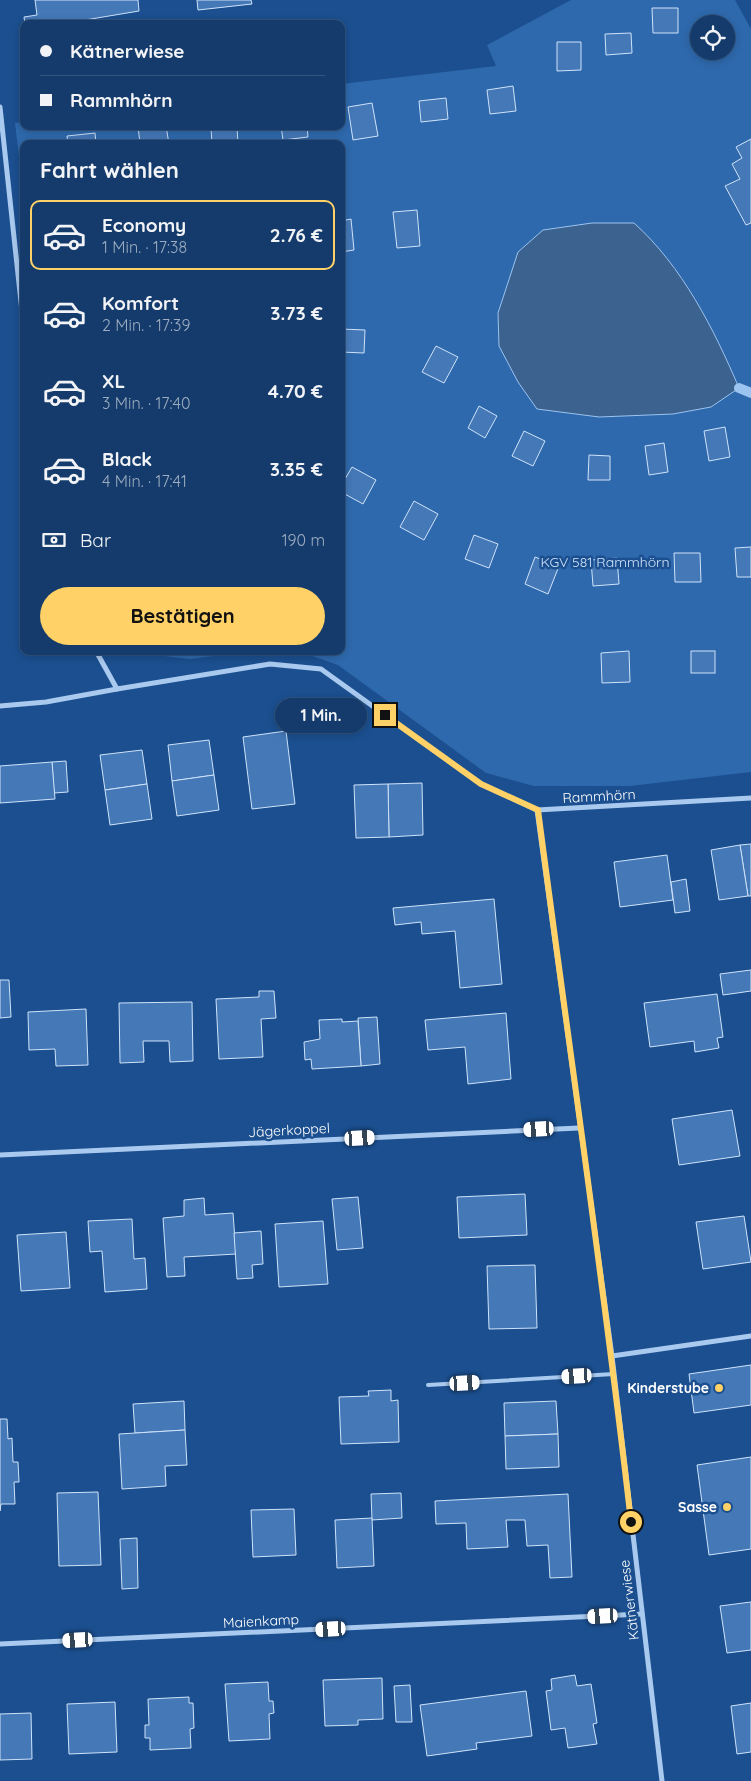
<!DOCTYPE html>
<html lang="de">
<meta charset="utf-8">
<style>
body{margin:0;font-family:Quicksand,sans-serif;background:#1d4271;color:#f1f3f6;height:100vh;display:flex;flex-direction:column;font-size:19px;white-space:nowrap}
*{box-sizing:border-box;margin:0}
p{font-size:16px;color:#9dadc1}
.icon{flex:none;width:28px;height:28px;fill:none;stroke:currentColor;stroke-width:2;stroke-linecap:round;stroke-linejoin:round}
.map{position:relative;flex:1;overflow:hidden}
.drawer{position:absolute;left:20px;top:140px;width:325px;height:515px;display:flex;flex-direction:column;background:#143b6b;border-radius:10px;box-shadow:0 2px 8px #0003,0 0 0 1px #33557e}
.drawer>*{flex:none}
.banner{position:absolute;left:20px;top:20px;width:325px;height:110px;border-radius:10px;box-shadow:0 2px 8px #0003,0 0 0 1px #33557e;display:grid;align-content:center;height:110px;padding:0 20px;background:#143b6b}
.buttons{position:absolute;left:690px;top:15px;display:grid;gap:10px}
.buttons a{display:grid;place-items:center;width:45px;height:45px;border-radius:50%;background:#143b6b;box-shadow:0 2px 8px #0003,0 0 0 1px #33557e;font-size:25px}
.end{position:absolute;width:22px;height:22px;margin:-11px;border:6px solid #ffd166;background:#111;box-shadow:0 0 0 2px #111}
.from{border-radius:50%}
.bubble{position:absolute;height:35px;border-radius:18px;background:#143b6b;box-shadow:0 2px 8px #0003,0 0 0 1px #33557e;font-size:16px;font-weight:700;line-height:35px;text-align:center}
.car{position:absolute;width:15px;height:30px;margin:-15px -8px;border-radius:6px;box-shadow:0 0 4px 1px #0007;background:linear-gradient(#fff 24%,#345 0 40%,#fff 0 76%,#345 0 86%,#fff 0)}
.banner b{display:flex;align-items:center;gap:18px;height:48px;font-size:19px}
.banner b+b{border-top:1px solid #33557e}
.banner i{width:12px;height:12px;background:#f1f3f6}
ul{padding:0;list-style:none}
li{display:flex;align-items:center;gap:15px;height:70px;margin:0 10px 8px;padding:0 10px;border:2px solid transparent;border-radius:10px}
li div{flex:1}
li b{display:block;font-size:19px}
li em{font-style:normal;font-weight:700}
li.current{border-color:#ffd166}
li>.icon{width:45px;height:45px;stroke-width:1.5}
h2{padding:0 20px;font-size:22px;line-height:60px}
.pay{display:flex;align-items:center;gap:12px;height:55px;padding:0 20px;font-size:19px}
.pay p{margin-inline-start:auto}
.primary-button{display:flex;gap:10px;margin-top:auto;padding:10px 20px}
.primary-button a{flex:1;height:58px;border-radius:30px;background:#ffd166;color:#111;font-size:20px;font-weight:700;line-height:58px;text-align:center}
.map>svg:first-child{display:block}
.green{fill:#2e69ad;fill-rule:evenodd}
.water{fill:#3c6290;stroke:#9cc4f0}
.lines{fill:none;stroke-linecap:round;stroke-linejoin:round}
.stream{stroke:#9cc4f0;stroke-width:10}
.building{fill:#4478b7;stroke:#cfe3fa}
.lane{stroke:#a9c9ee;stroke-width:4}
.street{stroke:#a9c9ee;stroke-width:5}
.route{stroke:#ffd166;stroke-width:6}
.poi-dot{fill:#ffd166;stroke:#1b4f8f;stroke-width:2}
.labels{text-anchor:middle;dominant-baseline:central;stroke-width:5;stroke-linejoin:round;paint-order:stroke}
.park-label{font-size:14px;fill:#cfe3fa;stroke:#1b4f8f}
.street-label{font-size:14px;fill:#fff;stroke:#1b4f8f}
.poi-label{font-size:14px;font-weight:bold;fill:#fff;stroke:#1b4f8f;text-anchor:end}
</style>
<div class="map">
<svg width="751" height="1781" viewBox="0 0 751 1781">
<rect width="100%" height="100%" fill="#1b4f8f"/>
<g class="green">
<path d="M571,0h164l16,29v743l-121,14h-96l-48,-13 -148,-108 -40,-14h43v-507h-317v54l-9,-75 9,-1v4h317v-42l155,-18 -9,-21zM699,24h27v27h-27z"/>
<polygon points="144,651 253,651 190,659 147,654"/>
</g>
<path class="water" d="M592,223h42c48,43 80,106 105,165l-28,19 -38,7 -74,3 -62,-8 -19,-27 -19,-36 -1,-33 20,-61 25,-22z"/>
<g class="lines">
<polyline class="stream" points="739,388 751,393"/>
</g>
<g class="building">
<polygon points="35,0 138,0 139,11 61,24 25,24 24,17 37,15"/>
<polygon points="197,0 251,0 252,4 198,10"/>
<polygon points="652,8 678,8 678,33 653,33"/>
<polygon points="631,33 632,53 606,55 605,34"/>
<polygon points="557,42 581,42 581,70 557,71"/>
<polygon points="513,86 516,111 490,114 487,90"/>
<polygon points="446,98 448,119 421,122 419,101"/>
<polygon points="372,103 378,136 353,140 348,107"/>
<polygon points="138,126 166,126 169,144 140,144"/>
<polygon points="237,126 238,144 212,144 211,128"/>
<polygon points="281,126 307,126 308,137 283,140"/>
<polygon points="95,133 96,144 68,144 67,136"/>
<polygon points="751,139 751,223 746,225 725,186 740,179 732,164 742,158 736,147"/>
<polygon points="417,210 420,246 397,248 393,212"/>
<polygon points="351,219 354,250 341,252 341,221"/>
<polygon points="341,329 365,330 364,353 341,352"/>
<polygon points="436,346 458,357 444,383 422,372"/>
<polygon points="479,406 497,416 485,438 468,428"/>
<polygon points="725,427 730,457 709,461 704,431"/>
<polygon points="524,431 545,441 533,466 512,456"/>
<polygon points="664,443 668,472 649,475 645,446"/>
<polygon points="589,455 610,456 610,480 588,480"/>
<polygon points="352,467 376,480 363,504 341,492 341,486"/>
<polygon points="414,501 438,514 424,540 400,527"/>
<polygon points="474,535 498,544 489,568 465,559"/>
<polygon points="751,547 751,577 737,577 735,548"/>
<polygon points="674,553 700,553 701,582 675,582"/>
<polygon points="535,557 559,566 548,594 525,584"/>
<polygon points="617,558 619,584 593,586 591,560"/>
<polygon points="629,651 630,682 602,683 601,653"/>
<rect x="691" y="651" width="24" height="22"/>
<polygon points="286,731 295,804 252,809 243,737"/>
<polygon points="209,740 214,775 172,781 168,745"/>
<polygon points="142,750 147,784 105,790 100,755"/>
<polygon points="66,761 68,792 54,793 52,762"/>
<polygon points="52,762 55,799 0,803 0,766"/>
<polygon points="214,775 219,810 177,816 172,781"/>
<polygon points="422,783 423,835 389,837 388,784"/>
<polygon points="147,784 152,819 110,825 105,790"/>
<polygon points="388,784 389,837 356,838 354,785"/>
<polygon points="751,844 751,896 748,896 740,845"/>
<polygon points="740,845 748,896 719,900 711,850"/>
<polygon points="667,855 673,900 620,907 614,862"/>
<polygon points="686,879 690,911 675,913 671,882"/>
<polygon points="494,899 502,984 460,988 455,931 422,934 421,922 395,925 393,908"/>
<polygon points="751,970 751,991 723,995 720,974"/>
<polygon points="0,980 9,980 11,1017 0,1018"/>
<polygon points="259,991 274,991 276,1018 261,1019 263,1057 219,1059 216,999 259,997"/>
<polygon points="717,994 723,1037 717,1038 719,1048 695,1052 694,1041 650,1047 644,1003"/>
<polygon points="192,1002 193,1061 170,1062 169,1041 143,1041 144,1062 120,1063 119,1003"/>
<polygon points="86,1009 88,1065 56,1066 55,1049 29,1050 28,1012"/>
<polygon points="506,1013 511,1079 468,1084 465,1047 428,1050 425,1020"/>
<polygon points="377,1017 380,1064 361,1066 358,1018"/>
<polygon points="342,1019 342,1022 358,1021 361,1066 312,1069 311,1059 305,1060 304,1042 320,1039 319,1020"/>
<polygon points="732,1110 740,1156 679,1165 672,1119"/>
<polygon points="525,1194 527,1235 459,1238 457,1197"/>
<polygon points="358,1197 363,1248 337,1250 332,1199"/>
<polygon points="204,1198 205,1215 233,1213 236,1254 184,1257 185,1276 167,1277 163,1218 184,1216 184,1200"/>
<polygon points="744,1216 751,1262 703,1269 696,1222"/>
<polygon points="132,1219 134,1259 145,1258 147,1289 105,1292 102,1251 90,1252 88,1221"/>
<polygon points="323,1221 328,1284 279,1287 275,1224"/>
<polygon points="261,1231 263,1264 252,1265 253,1278 237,1279 234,1233"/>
<polygon points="66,1232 70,1288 21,1291 17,1235"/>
<polygon points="535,1265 537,1328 489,1329 487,1266"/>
<polygon points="751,1365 751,1405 694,1413 689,1374"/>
<polygon points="391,1390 391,1401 398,1400 399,1442 341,1444 339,1397 369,1396 368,1391"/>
<polygon points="184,1401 185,1430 135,1433 133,1404"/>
<polygon points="556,1401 558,1434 505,1436 504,1403"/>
<polygon points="0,1419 7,1419 8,1439 12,1438 13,1462 18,1462 19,1482 14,1482 15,1504 1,1504 0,1511"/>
<polygon points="185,1430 187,1465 165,1466 166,1486 122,1489 119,1434"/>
<polygon points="558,1434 559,1467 506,1469 505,1436"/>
<polygon points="751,1457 751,1549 709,1555 697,1465"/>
<polygon points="98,1492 101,1565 59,1566 57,1493"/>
<polygon points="401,1493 402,1518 372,1520 371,1494"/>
<polygon points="568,1494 572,1577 550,1578 548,1545 527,1546 525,1520 506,1520 508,1547 467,1549 466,1523 436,1524 435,1501"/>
<polygon points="294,1509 296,1555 253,1557 251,1510"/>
<polygon points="372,1518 374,1566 337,1568 335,1520"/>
<polygon points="137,1538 138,1588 122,1589 120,1539"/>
<polygon points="751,1602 751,1650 727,1653 720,1606"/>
<polygon points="575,1675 577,1686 591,1684 597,1723 593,1724 597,1744 568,1748 565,1728 551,1730 546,1691 552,1690 551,1679"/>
<polygon points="382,1678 383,1719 358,1720 358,1725 325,1726 323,1680"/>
<polygon points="268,1682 269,1701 273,1701 274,1713 269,1714 270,1739 229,1741 225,1684"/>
<polygon points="410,1685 412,1722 396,1722 394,1686"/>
<polygon points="526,1691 532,1736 476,1743 477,1749 427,1756 420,1705"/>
<polygon points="189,1697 189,1703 193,1703 194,1728 190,1729 191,1748 150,1750 150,1738 145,1738 145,1725 149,1725 148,1699"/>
<polygon points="115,1702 117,1752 69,1754 67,1704"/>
<polygon points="751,1703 751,1752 737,1754 731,1706"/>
<polygon points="31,1713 32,1759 0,1760 0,1714"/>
</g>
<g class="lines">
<polyline class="lane" points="428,1385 614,1374"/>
<g class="street">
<polyline points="0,107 24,330"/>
<polyline points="96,651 117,689 270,664 321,669 481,784 537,810 751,798"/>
<polyline points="0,706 46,702 117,689"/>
<polyline points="537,810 612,1356 662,1781"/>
<polyline points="0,1155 579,1128"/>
<polyline points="612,1356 751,1336"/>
<polyline points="0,1644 642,1614"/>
</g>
</g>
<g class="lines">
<path class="route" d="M385,715l96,69 57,26c31,237 66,474 93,712"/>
</g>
<g class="poi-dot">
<circle cx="719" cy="1388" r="5"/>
<circle cx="727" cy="1507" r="5"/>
</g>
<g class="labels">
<g class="park-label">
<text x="605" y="562">KGV 581 Rammhörn</text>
</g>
<g class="street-label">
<text transform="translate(599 796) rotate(-3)">Rammhörn</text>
<text transform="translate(289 1130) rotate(-3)">Jägerkoppel</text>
<text transform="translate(629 1600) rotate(-97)">Kätnerwiese</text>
<text transform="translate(261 1621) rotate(-3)">Maienkamp</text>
</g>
<g class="poi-label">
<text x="709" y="1388">Kinderstube</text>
<text x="717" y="1507">Sasse</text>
</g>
</g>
</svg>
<div class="buttons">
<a><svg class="icon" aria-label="locate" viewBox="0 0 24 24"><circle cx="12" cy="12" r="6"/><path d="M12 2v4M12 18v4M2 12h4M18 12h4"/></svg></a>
</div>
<i class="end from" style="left:631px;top:1522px"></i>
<i class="end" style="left:385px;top:715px"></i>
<div class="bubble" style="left:275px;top:698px;width:92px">1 Min.</div>
<i class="car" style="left:539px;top:1129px;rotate:267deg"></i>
<i class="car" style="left:360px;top:1138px;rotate:87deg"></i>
<i class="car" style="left:577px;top:1376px;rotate:267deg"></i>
<i class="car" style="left:465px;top:1383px;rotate:87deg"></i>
<i class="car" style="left:603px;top:1616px;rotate:267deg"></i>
<i class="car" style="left:331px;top:1629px;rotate:267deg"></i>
<i class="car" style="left:78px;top:1640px;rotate:267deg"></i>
<div class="banner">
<b><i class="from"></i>Kätnerwiese</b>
<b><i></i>Rammhörn</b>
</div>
<section class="drawer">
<h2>Fahrt wählen</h2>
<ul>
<li class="current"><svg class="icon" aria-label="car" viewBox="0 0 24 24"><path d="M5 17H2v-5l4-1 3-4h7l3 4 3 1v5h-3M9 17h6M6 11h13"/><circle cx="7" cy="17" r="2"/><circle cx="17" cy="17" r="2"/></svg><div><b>Economy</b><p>1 Min. · 17:38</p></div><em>2.76 €</em></li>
<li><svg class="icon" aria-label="car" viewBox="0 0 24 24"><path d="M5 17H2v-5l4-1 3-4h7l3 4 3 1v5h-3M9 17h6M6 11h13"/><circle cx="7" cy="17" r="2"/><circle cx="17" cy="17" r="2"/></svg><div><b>Komfort</b><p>2 Min. · 17:39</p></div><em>3.73 €</em></li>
<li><svg class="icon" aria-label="car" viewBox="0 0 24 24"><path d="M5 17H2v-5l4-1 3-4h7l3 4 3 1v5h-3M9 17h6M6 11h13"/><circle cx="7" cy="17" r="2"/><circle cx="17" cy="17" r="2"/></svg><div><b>XL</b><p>3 Min. · 17:40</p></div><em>4.70 €</em></li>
<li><svg class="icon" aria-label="car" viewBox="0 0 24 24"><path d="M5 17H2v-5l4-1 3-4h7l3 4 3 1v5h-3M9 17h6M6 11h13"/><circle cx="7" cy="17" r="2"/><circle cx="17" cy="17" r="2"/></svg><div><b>Black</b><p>4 Min. · 17:41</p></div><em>3.35 €</em></li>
</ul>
<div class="pay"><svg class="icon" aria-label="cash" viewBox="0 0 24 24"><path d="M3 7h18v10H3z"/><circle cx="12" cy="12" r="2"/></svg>Bar<p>190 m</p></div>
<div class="primary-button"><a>Bestätigen</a></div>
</section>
</div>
